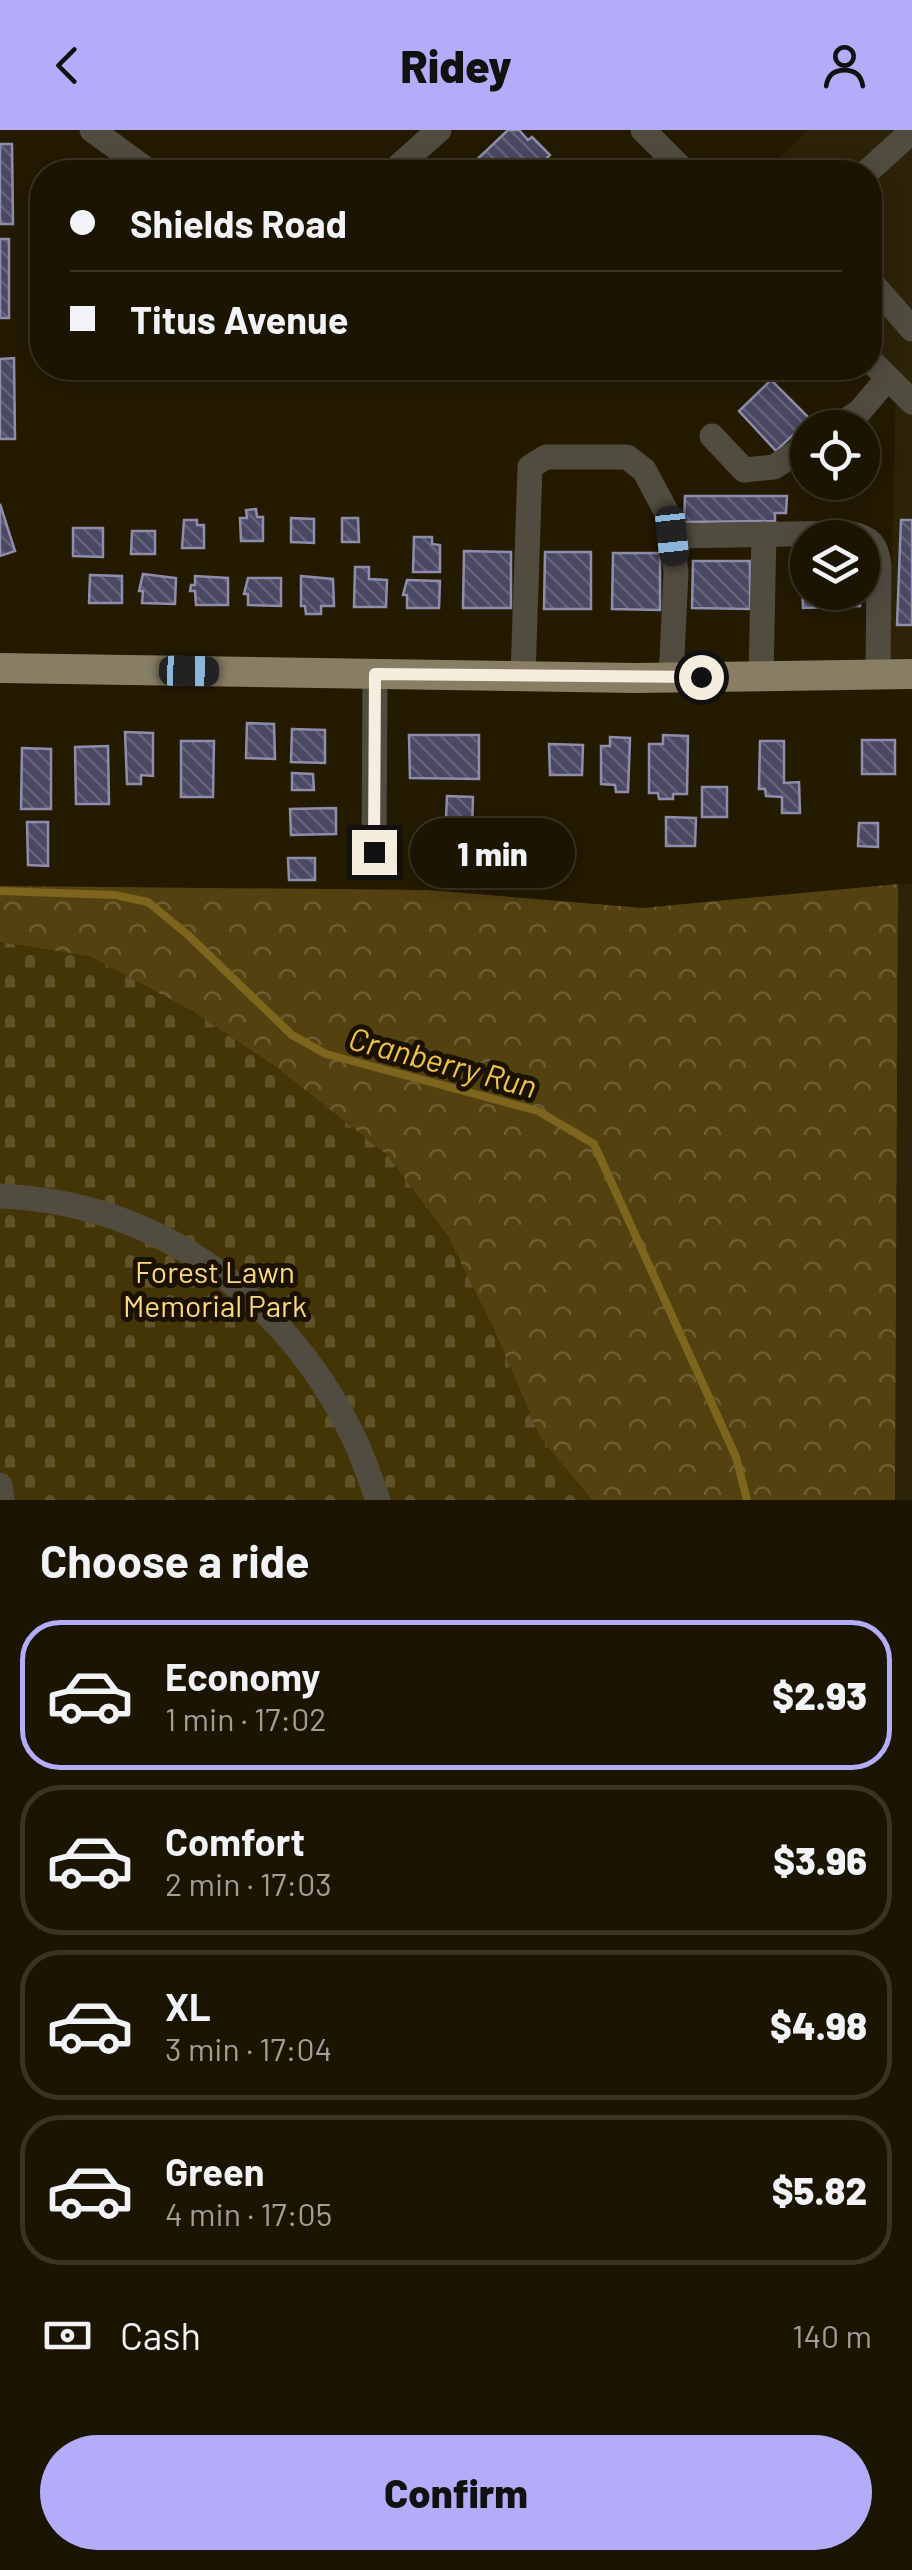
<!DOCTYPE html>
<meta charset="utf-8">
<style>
body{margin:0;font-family:Barlow,sans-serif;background:#241d0a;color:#f1f3f6;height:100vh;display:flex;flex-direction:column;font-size:38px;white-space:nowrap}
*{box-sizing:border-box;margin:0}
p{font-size:32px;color:#a09e99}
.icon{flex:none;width:55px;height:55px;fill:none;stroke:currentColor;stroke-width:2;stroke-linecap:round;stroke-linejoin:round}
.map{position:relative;height:1370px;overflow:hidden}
.details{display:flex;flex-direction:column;background:#1b1400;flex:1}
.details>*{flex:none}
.top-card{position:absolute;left:30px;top:30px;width:852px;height:220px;border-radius:40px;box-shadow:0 5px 25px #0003,0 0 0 2px #393322;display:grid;align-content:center;height:220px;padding:0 40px;background:#1b1400}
.fabs{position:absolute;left:790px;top:280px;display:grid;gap:20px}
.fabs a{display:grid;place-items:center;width:90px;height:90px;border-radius:50%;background:#1b1400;box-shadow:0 5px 25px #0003,0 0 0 2px #393322;font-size:50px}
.end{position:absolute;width:45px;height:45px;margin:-22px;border:12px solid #f5eede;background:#111;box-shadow:0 0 0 5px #111}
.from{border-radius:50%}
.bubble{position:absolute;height:70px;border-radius:35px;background:#1b1400;box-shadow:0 5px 25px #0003,0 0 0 2px #393322;font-size:32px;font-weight:800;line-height:70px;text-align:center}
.car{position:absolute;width:30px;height:60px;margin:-30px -15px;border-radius:12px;box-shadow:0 0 8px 2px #0007;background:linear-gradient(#222 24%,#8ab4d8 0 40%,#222 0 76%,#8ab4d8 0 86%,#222 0)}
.top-card b{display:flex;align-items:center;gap:35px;height:95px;font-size:38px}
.top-card b+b{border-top:2px solid #393322}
.top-card i{width:25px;height:25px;background:#f1f3f6}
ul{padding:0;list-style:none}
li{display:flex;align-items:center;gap:30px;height:150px;margin:0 20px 15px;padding:0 20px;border:5px solid #393322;border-radius:40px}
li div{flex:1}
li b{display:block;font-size:38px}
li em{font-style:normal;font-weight:800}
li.active{border-color:#b3adf9}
li>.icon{width:90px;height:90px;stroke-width:1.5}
h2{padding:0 40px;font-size:45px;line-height:120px}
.pay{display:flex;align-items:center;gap:25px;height:110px;padding:0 40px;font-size:38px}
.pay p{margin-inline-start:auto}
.primary-button{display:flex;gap:20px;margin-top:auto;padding:20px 40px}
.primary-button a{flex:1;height:115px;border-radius:60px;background:#b3adf9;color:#111;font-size:40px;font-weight:800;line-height:115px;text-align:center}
header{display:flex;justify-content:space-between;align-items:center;height:130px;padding:0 40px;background:#b3adf9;color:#111;font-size:45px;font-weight:800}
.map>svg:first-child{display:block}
.built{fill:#2d2308}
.forest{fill:url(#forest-crowns)}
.cemetery{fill:url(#cemetery-stones)}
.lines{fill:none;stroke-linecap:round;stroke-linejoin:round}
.stream{stroke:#7d651d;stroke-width:8}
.building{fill:url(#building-back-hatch);stroke:#8e8dab;stroke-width:2.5}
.minor{stroke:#514c40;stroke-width:25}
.major{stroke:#877e64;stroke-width:30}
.route{stroke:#f5eede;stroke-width:12}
.labels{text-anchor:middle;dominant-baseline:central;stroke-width:10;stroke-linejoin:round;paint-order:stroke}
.park-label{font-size:30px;fill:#fbd97e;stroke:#1a1100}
.water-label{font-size:32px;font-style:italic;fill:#eec346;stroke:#1a1100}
</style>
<header><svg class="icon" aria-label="back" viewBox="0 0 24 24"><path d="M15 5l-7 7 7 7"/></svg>Ridey<svg class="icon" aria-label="person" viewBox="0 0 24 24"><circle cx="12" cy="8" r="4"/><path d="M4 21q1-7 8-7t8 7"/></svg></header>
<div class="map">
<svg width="912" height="1370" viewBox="0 0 912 1370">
<defs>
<pattern id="forest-crowns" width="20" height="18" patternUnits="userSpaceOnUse" patternTransform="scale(2.5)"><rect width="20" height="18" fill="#534210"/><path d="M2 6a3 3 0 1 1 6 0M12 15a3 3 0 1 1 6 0" fill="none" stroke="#6c5e32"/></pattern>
<pattern id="cemetery-stones" width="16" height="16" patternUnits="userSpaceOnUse" patternTransform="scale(2.5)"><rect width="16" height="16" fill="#443506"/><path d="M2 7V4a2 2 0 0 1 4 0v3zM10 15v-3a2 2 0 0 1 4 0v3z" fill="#60532a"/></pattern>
<pattern id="building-back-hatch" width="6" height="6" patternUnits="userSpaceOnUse" patternTransform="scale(2.5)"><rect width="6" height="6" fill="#4a4863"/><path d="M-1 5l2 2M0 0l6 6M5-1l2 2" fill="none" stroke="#656379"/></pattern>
</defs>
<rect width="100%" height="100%" fill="#241a00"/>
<g class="built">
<polygon points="808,0 912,0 912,544 889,544 896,256 870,230 870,42 765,42"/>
<polygon points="898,754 912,754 912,1370 895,1370"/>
</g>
<polygon class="forest" points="898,754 895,1370 592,1370 540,1308 494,1200 447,1105 387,1025 277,938 192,881 91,827 0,812 0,756 428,760 643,778"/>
<polygon class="cemetery" points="0,812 91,827 192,881 277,938 387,1025 447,1105 494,1200 540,1308 592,1370 0,1370"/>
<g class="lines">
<polyline class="stream" points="0,761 115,765 148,772 188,805 292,905 326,924 538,981 594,1014 736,1327 747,1370"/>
</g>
<g class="building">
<polygon points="508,0 519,0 528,10 532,7 550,25 542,33 547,38 555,30 568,42 471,42 467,39"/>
<polygon points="0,14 12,14 13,94 0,94"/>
<rect x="0" y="109" width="9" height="79"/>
<polygon points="14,228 15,309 0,309 0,229"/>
<polygon points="665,238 687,238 676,248"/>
<polygon points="771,250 810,289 776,321 739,281"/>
<polygon points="685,366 787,366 786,383 775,383 775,391 684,392"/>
<polygon points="0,374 15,421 0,426"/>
<polygon points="256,379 257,387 263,387 263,411 241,411 240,388 247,388 246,380"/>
<polygon points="291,388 314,389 314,413 291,412"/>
<polygon points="342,388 358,388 359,412 342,412"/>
<polygon points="184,390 197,390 197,395 204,395 204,418 182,418"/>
<polygon points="901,390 912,390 912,495 897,495"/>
<polygon points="73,398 103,398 103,427 73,426"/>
<polygon points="132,401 155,401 155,424 131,424"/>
<polygon points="414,407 432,407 432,414 440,415 440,442 413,442"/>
<polygon points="464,421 511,422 511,478 463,478"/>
<polygon points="545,422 591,422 591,479 544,479"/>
<polygon points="613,423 660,423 660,480 612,479"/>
<polygon points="801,430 808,430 808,462 860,462 860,476 803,478"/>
<polygon points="693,431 750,431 750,479 692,478"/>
<polygon points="355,437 369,437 369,449 387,450 386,477 354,477"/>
<polygon points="143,444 176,448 175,474 142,473 143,461 139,461"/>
<polygon points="90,445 122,446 122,473 89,473"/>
<polygon points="195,446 228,448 228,475 196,475 195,461 190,461 191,455 195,455"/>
<polygon points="301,446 333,449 334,476 321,476 321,484 306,484 305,476 301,476"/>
<polygon points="248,448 281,448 281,476 248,475 248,464 244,464"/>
<polygon points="407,450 440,451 439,478 407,478 407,465 403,465"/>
<polygon points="247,593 274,594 275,629 246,628"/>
<polygon points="292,599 325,600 325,633 291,632"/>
<polygon points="125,602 153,603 153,646 141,645 141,654 127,654"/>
<polygon points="409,605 479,605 479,649 410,648"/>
<polygon points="663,605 688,606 687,664 673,664 673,669 659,669 658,663 649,663 649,614 663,614"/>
<polygon points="610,607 630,608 628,662 616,662 615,655 601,654 601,616 610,616"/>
<rect x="862" y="610" width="33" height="34"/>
<polygon points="181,611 214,611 213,667 181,667"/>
<polygon points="760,611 784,611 784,653 799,652 800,683 782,683 782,667 766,666 765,659 759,659"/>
<polygon points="549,614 583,615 582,645 550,645"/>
<polygon points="108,616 109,674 76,674 75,617"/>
<polygon points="22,618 51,619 51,679 21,679"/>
<polygon points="292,643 313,644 314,660 292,660"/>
<rect x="702" y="657" width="25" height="30"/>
<polygon points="447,666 473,667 471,731 444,731"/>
<polygon points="336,678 336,704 291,705 290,679"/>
<polygon points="666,687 696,688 695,716 666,716"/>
<polygon points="27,692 48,692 48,736 28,735"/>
<polygon points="859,693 878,693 878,717 858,716"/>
<polygon points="288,728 315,728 315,750 289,750"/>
</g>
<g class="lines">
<g class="minor">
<polyline points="92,0 150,42"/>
<polyline points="643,0 685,42"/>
<polyline points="392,42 439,0"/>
<polyline points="867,42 912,1"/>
<polyline points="870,151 912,199"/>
<polyline points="870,230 912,272"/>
<polyline points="835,298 859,282 888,248"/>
<polyline points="712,306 744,340 774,337 808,315"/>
<path d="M672,406l176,-3c22,4 29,11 31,33l-1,108"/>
<polyline points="523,546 530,337 546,327 627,327 644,340 668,385 671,401 676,442 671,548"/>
<polyline points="761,546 764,404"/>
<polyline points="374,721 375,544"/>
<path d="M0,1066c158,7 284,100 353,240 10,20 17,43 25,64"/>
<polyline points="0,1355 2,1370"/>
</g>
<polyline class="major" points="0,538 636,548 912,544"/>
</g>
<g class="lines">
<polyline class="route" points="374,722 375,544 701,547"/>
</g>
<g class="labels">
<g class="park-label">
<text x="215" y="1141">Forest Lawn<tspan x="215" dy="34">Memorial Park</tspan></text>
</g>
<g class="water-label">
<text transform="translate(443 931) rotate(15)">Cranberry Run</text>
</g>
</g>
</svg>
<div class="fabs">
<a><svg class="icon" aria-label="locate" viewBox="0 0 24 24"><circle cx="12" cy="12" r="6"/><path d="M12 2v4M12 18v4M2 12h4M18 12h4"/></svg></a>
<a><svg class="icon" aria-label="layers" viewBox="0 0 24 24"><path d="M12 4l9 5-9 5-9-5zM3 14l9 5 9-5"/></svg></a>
</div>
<i class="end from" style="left:701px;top:547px"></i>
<i class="end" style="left:374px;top:722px"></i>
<div class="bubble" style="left:410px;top:688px;width:165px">1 min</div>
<i class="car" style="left:672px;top:406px;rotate:174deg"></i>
<i class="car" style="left:189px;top:541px;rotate:91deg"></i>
<div class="top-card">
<b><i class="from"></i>Shields Road</b>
<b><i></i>Titus Avenue</b>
</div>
</div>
<section class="details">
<h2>Choose a ride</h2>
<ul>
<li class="active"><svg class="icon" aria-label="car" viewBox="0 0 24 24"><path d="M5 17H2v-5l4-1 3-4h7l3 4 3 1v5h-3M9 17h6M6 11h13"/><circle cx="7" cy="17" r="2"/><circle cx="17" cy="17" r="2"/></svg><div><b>Economy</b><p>1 min · 17:02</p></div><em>$2.93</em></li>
<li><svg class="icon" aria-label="car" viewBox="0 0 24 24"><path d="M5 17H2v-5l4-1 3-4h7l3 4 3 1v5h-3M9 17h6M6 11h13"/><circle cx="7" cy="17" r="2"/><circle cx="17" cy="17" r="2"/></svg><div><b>Comfort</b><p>2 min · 17:03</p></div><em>$3.96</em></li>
<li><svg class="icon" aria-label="car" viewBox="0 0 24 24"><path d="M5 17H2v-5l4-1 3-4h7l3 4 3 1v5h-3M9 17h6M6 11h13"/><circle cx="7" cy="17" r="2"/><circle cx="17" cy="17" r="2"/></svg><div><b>XL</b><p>3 min · 17:04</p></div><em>$4.98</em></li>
<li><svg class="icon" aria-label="car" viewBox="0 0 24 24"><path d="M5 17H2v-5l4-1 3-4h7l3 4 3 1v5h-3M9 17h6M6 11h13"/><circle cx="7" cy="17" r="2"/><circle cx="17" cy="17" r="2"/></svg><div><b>Green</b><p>4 min · 17:05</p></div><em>$5.82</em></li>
</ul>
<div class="pay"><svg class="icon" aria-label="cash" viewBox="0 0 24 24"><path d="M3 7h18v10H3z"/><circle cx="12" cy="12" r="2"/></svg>Cash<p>140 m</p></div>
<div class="primary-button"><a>Confirm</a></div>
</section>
